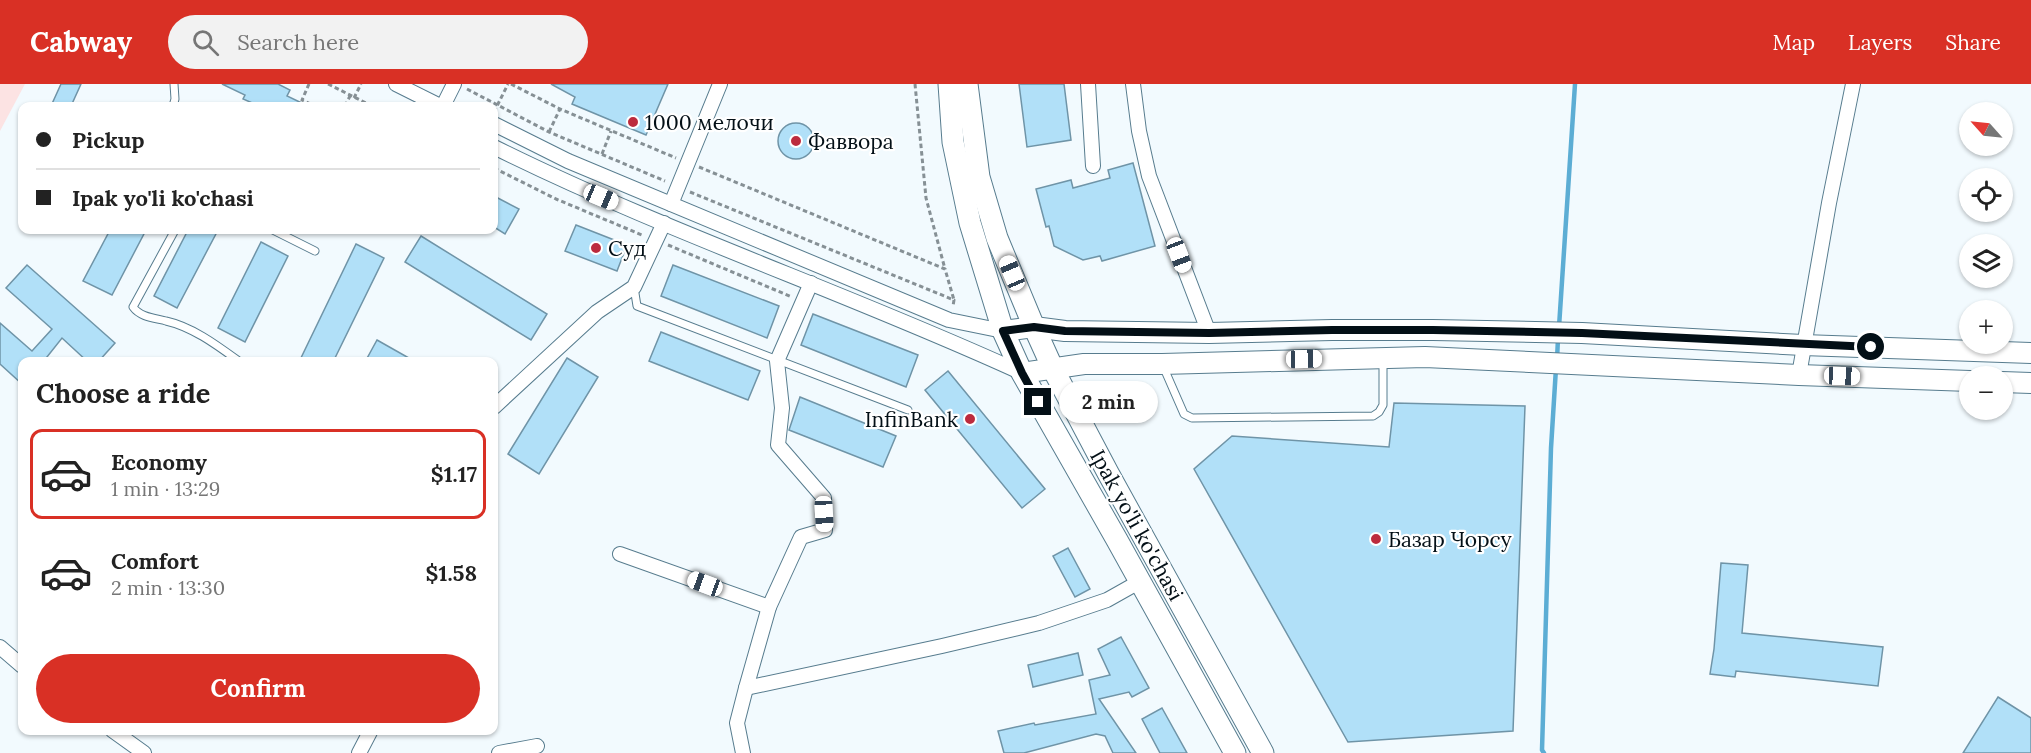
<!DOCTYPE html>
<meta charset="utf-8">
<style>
body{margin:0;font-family:Lora,serif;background:#f2f2f2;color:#222;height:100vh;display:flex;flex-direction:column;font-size:22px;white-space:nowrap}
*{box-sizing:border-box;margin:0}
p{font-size:20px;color:#767676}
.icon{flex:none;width:33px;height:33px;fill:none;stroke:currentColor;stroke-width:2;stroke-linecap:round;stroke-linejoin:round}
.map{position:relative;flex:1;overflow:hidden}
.sheet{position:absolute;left:18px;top:273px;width:480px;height:378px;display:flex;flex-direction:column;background:#fff;border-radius:12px;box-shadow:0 2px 4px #0004}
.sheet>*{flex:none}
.banner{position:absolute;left:18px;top:18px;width:480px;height:132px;border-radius:12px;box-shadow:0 2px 4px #0004;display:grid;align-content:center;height:132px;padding:0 18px;background:#fff}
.needle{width:39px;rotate:297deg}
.controls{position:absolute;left:1959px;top:18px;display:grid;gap:12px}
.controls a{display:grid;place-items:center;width:54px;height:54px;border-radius:50%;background:#fff;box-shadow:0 2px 4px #0004;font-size:30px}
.end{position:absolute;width:27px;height:27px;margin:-14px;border:8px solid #030f16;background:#fff;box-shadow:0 0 0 3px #fff}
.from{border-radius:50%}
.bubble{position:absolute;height:42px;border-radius:21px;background:#fff;box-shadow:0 2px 4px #0004;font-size:20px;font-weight:800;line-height:42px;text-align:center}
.car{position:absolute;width:18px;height:36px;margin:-18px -9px;border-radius:8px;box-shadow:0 0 4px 2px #0007;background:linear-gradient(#fff 24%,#345 0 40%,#fff 0 76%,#345 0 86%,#fff 0)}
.banner b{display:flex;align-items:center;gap:21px;height:57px;font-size:22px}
.banner b+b{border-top:2px solid #e0e0e0}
.banner i{width:15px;height:15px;background:#222}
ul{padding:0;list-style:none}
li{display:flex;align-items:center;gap:18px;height:90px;margin:0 12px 9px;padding:0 6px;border:3px solid transparent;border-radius:12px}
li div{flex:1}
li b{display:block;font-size:22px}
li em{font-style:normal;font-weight:800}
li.selected{border-color:#d93025}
li>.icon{width:54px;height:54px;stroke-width:1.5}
h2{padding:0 18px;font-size:27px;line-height:72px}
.button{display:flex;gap:12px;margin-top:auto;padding:12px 18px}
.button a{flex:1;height:69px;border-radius:36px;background:#d93025;color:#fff;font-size:24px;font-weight:800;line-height:69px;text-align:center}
header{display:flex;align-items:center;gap:36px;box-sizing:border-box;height:84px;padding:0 30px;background:#d93025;color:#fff}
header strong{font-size:28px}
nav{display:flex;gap:33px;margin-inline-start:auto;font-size:21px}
.search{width:420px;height:54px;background:#f2f2f2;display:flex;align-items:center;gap:15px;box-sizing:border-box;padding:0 21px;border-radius:33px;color:#767676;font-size:22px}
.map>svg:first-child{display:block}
.green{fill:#fce3e3}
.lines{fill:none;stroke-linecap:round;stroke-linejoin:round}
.stream{stroke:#5cadd4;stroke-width:4.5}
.building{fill:#b1e0f8;stroke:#6f94a7;stroke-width:1.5}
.service-casing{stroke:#577c8e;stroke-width:9}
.minor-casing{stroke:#577c8e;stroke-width:16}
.secondary-casing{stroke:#577c8e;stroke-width:22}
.primary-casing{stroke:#577c8e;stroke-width:23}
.path{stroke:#869095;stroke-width:3;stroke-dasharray:4.5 3;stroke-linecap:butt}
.service{stroke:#fff;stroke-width:7}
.minor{stroke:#fff;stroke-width:14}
.secondary{stroke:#fff;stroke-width:20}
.primary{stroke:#fff;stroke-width:21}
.route{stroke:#030f16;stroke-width:8}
.poi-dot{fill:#bc2b3e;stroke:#fff;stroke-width:2}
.labels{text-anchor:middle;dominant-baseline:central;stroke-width:4.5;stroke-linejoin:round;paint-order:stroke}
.poi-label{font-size:21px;fill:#030f16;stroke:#fff;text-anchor:start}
.street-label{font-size:21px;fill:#030f16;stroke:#fff}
</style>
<header>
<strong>Cabway</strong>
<div class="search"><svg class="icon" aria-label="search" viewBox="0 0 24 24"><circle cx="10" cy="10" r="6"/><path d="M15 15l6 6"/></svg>Search here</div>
<nav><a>Map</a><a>Layers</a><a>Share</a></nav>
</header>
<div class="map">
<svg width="2031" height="669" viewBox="0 0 2031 669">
<rect width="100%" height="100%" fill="#f2fafe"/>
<polygon class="green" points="0,0 25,0 0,47"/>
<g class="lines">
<g class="stream">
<polyline points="1559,243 1575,0"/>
<polyline points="1557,276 1558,254"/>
<polyline points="1544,669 1542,666 1551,364 1556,284"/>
</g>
</g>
<g class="building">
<polygon points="61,0 81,0 71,22 51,22"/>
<polygon points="222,0 278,0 290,6 287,12 308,22 259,22 243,15 245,11"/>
<polygon points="551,0 668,0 646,51 572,20 575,13"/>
<polygon points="1019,0 1064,0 1071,56 1027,63"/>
<circle cx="796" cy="57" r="18"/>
<polygon points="1133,79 1155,162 1102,177 1100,172 1083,176 1054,162 1049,142 1046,143 1036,105 1071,96 1073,104 1110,94 1108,86"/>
<polygon points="494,112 519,125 505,150 494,143"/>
<polygon points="576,141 627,161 617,187 565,167"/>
<polygon points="110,146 146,146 112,211 83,197"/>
<polygon points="188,146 218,146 177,224 154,212"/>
<polygon points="421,152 547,230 531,256 405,178"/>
<polygon points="261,158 288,172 245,258 218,244"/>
<polygon points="356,160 384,174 333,278 299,278"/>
<polygon points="27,181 115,259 98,278 88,278 62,254 43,278 22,278 22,300 0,280 0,239 32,267 52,245 6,204"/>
<polygon points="673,181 779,222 767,254 661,212"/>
<polygon points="813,230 918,271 906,303 801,261"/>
<polygon points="661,248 760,287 748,316 649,277"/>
<polygon points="377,256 416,278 365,278"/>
<polygon points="567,274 598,293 539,390 508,370"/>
<polygon points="948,287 1045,405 1022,424 925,306"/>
<polygon points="800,313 896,352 883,383 789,346"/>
<polygon points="1394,319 1525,322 1513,647 1348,658 1194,385 1232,352 1389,363"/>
<polygon points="1068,464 1090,505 1075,513 1053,472"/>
<polygon points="1721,479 1748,481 1742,549 1883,563 1878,602 1736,587 1735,593 1710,590 1714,565"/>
<polygon points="1121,553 1149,604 1132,613 1129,608 1099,615 1136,669 1113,669 1105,652 1096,650 1024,669 1004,669 998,647 1034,639 1035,641 1096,630 1089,596 1110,591 1098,565"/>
<polygon points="1078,569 1083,591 1033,603 1028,581"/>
<polygon points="1998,613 2031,634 2031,669 1963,669"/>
<polygon points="1162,624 1187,669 1160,669 1142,635"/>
</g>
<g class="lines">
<defs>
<g id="service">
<polyline points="173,22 175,15 174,0"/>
<path d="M175,146l-42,77c7,10 21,11 33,14 27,6 52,25 74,41"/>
<polyline points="273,146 315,167"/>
<polyline points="634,203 637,222 908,326"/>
<polyline points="1163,282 1184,330 1192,334 1373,332 1379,328 1383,321 1383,275"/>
</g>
<g id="minor">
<polyline points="396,0 440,22"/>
<polyline points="1088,0 1093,82"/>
<polyline points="1133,0 1139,47 1149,92 1209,249"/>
<polyline points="443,22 454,0"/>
<polyline points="494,40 568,77 949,236 1003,247"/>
<path d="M494,63c171,85 354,146 528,226"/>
<polyline points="671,120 720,0"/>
<polyline points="1799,291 1829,119 1853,0"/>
<polyline points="494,323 597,228 634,203 664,139"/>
<polyline points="620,470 769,523"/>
<polyline points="0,563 22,582"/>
<polyline points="746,604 942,562 1039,539 1107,516 1139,498"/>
<polyline points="112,646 144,669"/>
<polyline points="359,669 371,646"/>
<polyline points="499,669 537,662"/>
<polyline points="743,669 737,639 746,604 769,523 801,453 825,446 824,414 778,361 782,324 777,277 811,199"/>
</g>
<g id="secondary">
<polyline points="1003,247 1034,243 1065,247 1209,249 1332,246 1433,246 1582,249 1803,261 2031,269"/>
<polyline points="1022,289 1084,280 1162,280 1425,273 1799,291 1970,297"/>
<polyline points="2002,298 2031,299"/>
</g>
<g id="primary">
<polyline points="949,0 953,58 970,139 1003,247 1022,289 1117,456 1235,669"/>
<polyline points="967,0 979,93 997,154 1034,243 1053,285 1108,389 1263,669"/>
</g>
</defs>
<use href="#service" class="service-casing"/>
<use href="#minor" class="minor-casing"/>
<use href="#secondary" class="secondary-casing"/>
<use href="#primary" class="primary-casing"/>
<g class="path">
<polyline points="309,0 302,16 315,22"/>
<polyline points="328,0 372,22"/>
<polyline points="511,0 560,25 676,74"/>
<polyline points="915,0 926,114 945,185"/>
<polyline points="467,5 549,48 665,97"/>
<polyline points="354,14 361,0"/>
<polyline points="345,22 350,12"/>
<polyline points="494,28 508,0"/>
<polyline points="549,48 560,25"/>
<polyline points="602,70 611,47"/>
<polyline points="699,83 945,185 954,216"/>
<polyline points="494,84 556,115 642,151"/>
<polyline points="690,108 954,216 953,222"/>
<polyline points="668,161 792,213"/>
</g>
<use href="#service" class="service"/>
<use href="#minor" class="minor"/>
<use href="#secondary" class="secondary"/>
<use href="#primary" class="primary"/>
</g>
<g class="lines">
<polyline class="route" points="1038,318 1022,289 1003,247 1034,243 1065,247 1209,249 1332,246 1433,246 1582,249 1871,263"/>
</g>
<g class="poi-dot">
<circle cx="633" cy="38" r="6"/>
<circle cx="796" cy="57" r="6"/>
<circle cx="596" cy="164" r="6"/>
<circle cx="970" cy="335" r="6"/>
<circle cx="1376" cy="455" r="6"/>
</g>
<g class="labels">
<g class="poi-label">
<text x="645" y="38">1000 мелочи</text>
<text x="808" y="57">Фаввора</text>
<text x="608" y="164">Суд</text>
<text x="958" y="335" text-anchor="end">InfinBank</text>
<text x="1388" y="455">Базар Чорсу</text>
</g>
<g class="street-label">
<text transform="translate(1137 441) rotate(61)">Ipak yo'li ko'chasi</text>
</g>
</g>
</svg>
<div class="controls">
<a><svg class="needle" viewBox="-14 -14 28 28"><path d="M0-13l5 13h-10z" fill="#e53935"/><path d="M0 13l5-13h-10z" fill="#767676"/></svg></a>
<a><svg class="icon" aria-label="locate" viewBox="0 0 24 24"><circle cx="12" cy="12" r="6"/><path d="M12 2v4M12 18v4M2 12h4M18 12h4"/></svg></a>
<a><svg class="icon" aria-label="layers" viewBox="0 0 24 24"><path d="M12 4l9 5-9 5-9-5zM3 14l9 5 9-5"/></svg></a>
<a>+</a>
<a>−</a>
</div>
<i class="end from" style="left:1871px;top:263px"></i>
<i class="end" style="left:1038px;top:318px"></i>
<div class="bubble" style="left:1059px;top:297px;width:99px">2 min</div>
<i class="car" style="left:601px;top:113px;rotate:113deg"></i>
<i class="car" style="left:1179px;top:171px;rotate:159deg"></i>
<i class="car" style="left:1012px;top:189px;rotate:337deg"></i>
<i class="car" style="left:1304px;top:275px;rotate:89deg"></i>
<i class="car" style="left:1842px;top:292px;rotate:92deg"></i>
<i class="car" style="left:824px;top:430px;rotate:177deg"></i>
<i class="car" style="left:705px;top:500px;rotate:290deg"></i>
<div class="banner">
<b><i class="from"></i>Pickup</b>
<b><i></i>Ipak yo'li ko'chasi</b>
</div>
<section class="sheet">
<h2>Choose a ride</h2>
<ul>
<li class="selected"><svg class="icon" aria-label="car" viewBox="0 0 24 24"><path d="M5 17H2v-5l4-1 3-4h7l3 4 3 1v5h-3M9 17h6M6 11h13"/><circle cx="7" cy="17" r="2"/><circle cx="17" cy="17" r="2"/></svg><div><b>Economy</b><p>1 min · 13:29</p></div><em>$1.17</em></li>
<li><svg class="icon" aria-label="car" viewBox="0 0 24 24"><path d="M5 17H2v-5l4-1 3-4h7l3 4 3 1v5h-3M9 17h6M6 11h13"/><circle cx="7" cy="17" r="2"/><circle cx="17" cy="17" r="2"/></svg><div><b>Comfort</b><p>2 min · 13:30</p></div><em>$1.58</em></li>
</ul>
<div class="button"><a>Confirm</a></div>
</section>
</div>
